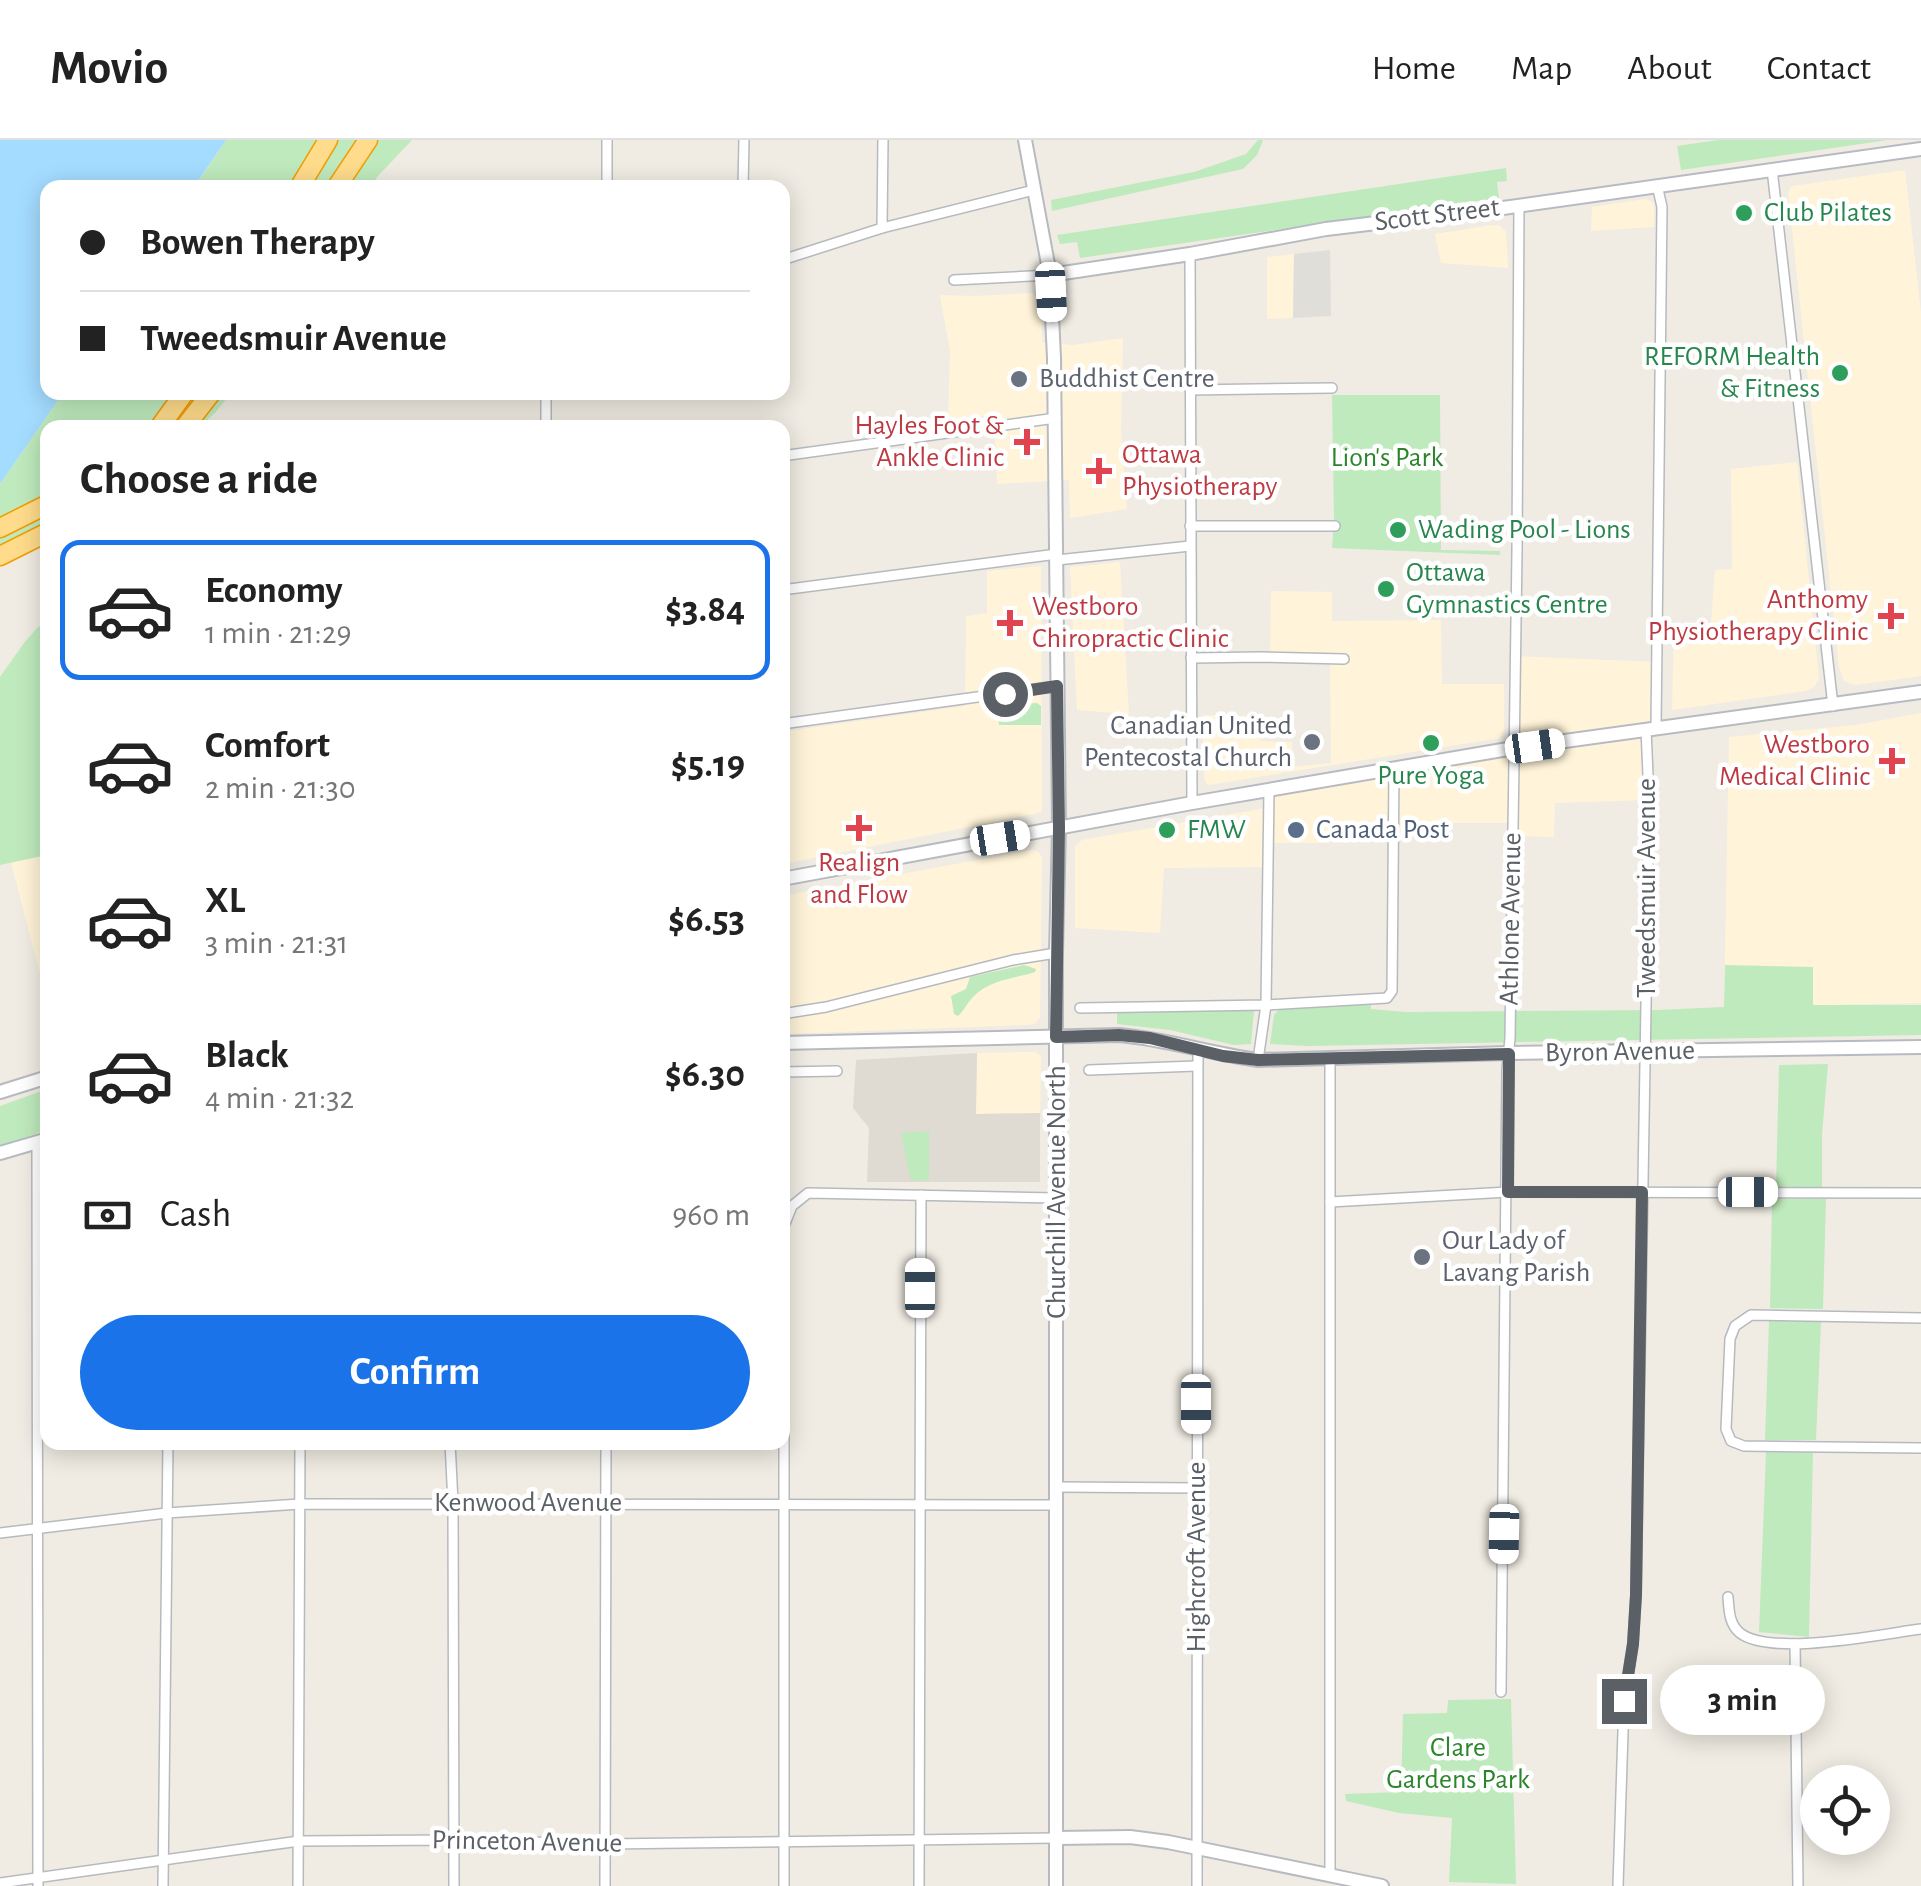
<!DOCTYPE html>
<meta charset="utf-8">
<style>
body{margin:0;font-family:"Alegreya Sans",sans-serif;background:#f2f2f2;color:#222;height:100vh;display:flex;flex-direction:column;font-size:38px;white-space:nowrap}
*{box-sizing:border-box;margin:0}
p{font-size:32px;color:#767676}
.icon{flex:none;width:55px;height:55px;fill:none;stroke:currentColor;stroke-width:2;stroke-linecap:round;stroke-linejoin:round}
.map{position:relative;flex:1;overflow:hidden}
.sheet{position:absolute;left:40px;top:280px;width:750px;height:1030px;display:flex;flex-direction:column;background:#fff;border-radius:20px;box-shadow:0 5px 25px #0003}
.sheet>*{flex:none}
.banner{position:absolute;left:40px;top:40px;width:750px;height:220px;border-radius:20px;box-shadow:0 5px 25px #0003;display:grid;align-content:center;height:220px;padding:0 40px;background:#fff}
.buttons{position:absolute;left:1800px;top:1625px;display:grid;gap:20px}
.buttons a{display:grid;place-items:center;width:90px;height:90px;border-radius:50%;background:#fff;box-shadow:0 5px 25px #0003;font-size:50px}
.end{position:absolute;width:45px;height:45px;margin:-22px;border:12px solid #5b6066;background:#fff;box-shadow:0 0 0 5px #fff}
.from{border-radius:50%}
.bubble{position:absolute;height:70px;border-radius:35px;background:#fff;box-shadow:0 5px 25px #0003;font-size:32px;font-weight:600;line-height:70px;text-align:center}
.car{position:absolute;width:30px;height:60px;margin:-30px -15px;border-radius:12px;box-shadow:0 0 8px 2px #0007;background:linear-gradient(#fff 24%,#345 0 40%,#fff 0 76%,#345 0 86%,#fff 0)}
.banner b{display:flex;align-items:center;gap:35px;height:95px;font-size:38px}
.banner b+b{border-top:2px solid #e0e0e0}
.banner i{width:25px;height:25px;background:#222}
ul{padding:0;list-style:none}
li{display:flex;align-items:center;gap:30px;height:140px;margin:0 20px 15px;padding:0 20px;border:5px solid transparent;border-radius:20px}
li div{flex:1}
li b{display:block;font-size:38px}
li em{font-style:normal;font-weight:600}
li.current{border-color:#1a73e8}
li>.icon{width:90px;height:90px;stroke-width:1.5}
h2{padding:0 40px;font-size:45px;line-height:120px}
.pay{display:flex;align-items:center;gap:25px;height:110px;padding:0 40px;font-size:38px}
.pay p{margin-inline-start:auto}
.action{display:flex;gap:20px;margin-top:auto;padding:20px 40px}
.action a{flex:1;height:115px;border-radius:60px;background:#1a73e8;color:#fff;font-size:40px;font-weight:600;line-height:115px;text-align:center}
header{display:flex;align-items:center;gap:60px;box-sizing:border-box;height:140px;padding:0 50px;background:#fff;border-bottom:2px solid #e0e0e0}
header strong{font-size:48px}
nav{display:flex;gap:55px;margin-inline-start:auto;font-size:35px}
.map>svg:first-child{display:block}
.commercial{fill:#fff4d9}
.industrial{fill:#e0ded8}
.education{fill:#dfdbd2}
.green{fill:#bfeabd}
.water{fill:#a4dcff}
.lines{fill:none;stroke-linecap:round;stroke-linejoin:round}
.street-casing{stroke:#b6babf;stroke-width:12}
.secondary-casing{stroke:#b7bbc1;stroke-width:16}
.highway-casing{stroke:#f39c00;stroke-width:21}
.street{stroke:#fff;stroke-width:9}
.secondary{stroke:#fff;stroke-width:12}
.highway{stroke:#ffdc8b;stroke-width:18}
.route{stroke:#5b6066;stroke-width:12}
.leisure-dot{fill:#2e9e5b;stroke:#fff;stroke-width:4}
.worship-dot{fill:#6b7280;stroke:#fff;stroke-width:4}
.health-dot{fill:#e0444e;stroke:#fff;stroke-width:4}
.service-dot{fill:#5c6f8a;stroke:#fff;stroke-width:4}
.labels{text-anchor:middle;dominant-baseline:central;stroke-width:9;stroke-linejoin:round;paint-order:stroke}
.leisure-label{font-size:28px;fill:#27864d;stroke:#fff;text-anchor:start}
.street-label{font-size:28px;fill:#5b6066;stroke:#fff}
.worship-label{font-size:28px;fill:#5b616d;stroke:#fff;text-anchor:start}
.health-label{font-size:28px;fill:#be3a42;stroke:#fff;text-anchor:end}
.park-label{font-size:28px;fill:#2b852b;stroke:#fff}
.service-label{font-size:28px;fill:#4e5e75;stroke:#fff;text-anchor:start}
</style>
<header>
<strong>Movio</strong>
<nav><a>Home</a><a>Map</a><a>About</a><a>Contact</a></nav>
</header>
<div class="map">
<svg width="1921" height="1746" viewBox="0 0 1921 1746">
<rect width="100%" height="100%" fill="#f0ece3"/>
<g class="commercial">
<polygon points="1905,30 1921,173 1921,536 1856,545 1844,541 1839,528 1788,52 1792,46"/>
<polygon points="1645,59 1651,61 1654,64 1654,87 1591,91 1592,67"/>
<polygon points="1492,85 1499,85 1506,92 1508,128 1441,123 1435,94"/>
<polygon points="1294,114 1293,178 1267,179 1267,117"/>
<polygon points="1032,153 1038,158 1041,165 1042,202 1073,205 1123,198 1121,290 1127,369 1070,378 1069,340 997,344 994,275 948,280 950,212 940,155 974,156"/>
<polygon points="1797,322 1819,539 1814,547 1806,551 1672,570 1674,486 1711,484 1715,430 1732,429 1731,329"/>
<polygon points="1120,422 1129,574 1077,570 1070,427"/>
<polygon points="1041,426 1042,671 1039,673 783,724 782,592 965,566 966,476 987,473 987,431"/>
<polygon points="1271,451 1332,452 1332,481 1441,480 1442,544 1504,544 1504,590 1500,598 1208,645 1205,641 1203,630 1203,575 1256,576 1260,601 1292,602 1293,627 1331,623 1330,524 1270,521"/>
<polygon points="1515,516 1657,522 1656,587 1646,589 1648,660 1555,663 1554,697 1513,696 1512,683 1443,683 1442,693 1330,695 1329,703 1268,703 1268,727 1164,728 1160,793 1075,788 1075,706 1082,700 1266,668 1269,651 1513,608"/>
<polygon points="1921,573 1921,863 1724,867 1729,597 1856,585"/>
<polygon points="1032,710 1037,711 1042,717 1040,877 1036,883 1028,885 783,894 782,756"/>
<polygon points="47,715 47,861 11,722"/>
<polygon points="1035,912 1041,916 1040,973 976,974 977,913"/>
</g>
<polygon class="industrial" points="1330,110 1331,176 1293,178 1294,114"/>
<polygon class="education" points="977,913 976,974 1040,973 1040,1042 867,1042 869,988 853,968 856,920"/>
<g class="green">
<polygon points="226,0 412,0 377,37 372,47 194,48"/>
<polygon points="1258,0 1263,0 1257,15 1243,29 1052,71 1051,60 1194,32 1246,14"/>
<polygon points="1718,0 1888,0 1681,30 1677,6"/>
<polygon points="1506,28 1507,41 1497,42 1499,58 1080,118 1077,102 1060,104 1057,95"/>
<polygon points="63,253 231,253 215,273 199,287 48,288 47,396 0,422 0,344"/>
<polygon points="1332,255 1440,255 1441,410 1500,411 1500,415 1332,408 1334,380"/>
<polygon points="47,483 47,715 0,725 0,537 24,503 38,487"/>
<polygon points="1037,563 1041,566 1041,585 999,585 997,565"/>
<path d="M1024,825l12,4 -1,3c-21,7 -45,7 -62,25 -6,6 -9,14 -15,19l-4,-2 -3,-18 15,-7 4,-12z"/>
<polygon points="1725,825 1813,827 1813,865 1921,865 1921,895 1308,906 1270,904 1274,875 1278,870 1371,860 1371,869 1406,872 1656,870 1724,867"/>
<polygon points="1117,871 1254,871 1251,904 1234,905 1170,890 1117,884"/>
<polygon points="1828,924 1822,995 1822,1047 1776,1047 1779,925"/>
<polygon points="47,949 47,990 0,1006 0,966"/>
<polygon points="929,991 929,1040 911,1041 901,993"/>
<polygon points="1772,1059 1826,1059 1823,1169 1770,1168"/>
<polygon points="1769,1181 1821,1182 1816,1300 1765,1300"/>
<polygon points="1766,1312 1813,1313 1809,1497 1759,1492"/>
<polygon points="1511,1559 1516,1744 1449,1742 1452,1678 1399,1673 1346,1661 1345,1654 1401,1652 1403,1574 1447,1573 1448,1560"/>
</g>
<polygon class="water" points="0,0 226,0 194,47 48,48 48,252 63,253 0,344"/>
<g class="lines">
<defs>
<g id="street">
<polyline points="1772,29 1833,566"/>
<polyline points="607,48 607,0"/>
<polyline points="743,48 744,0"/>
<polyline points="882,88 883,0"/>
<polyline points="1190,114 1192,663"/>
<polyline points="782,120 882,88 1034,50"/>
<polyline points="954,140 1050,135"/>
<polyline points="1190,250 1332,248"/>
<polyline points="546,258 546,288"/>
<polyline points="782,316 1056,278"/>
<polyline points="1190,386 1335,386"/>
<polyline points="1057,420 1190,406"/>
<polyline points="782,450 1057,414"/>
<polyline points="1191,518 1260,517 1344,519"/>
<polyline points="782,584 1057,546"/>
<polyline points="1656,587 1662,67 1657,45"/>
<polyline points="1080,868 1266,865 1387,858 1392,851 1394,630"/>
<polyline points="782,874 826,867 1013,820 1056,813"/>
<polyline points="1258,920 1266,865 1269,651"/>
<polyline points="1089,930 1196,926"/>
<polyline points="782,932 837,931"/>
<polyline points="37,1002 38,1746"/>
<polyline points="1330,1062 1508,1052 1921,1053"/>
<polyline points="1921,1178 1751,1175 1735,1186 1730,1199 1726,1289 1731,1301 1744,1306 1921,1308"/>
<polyline points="450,1302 453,1363 454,1746"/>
<polyline points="1057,1347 1196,1348"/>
<polyline points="0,1393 167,1373 300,1364 1057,1365"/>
<path d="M1728,1457c1,13 1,27 12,36 31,24 142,1 181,-4"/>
<polyline points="1795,1504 1798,1746"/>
<polyline points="1501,1552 1507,929 1510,898 1517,412 1519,65"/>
<polyline points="1330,1736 1330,919"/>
<polyline points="0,1743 299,1701 454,1700 605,1704 1056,1698"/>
<polyline points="163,1746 168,1302"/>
<polyline points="298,1746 300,1302"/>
<polyline points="605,1746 606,1302"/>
<polyline points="784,1746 784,1086 792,1066 808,1053 1056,1058"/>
<polyline points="919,1746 921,1055"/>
<polyline points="1197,1746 1198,908"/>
<polyline points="1618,1746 1624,1561 1633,1503 1636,1455 1648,747 1648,635 1646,589"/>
</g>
<g id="secondary">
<polyline points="1025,0 1050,135 1054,218 1059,688 1056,813 1056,1746"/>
<polyline points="1050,135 1190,114 1326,89 1503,68 1921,9"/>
<polyline points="782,739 1192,663 1514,608 1921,552"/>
<path d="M782,903l337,-8c48,4 92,19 139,25l251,-7 412,-6"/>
<polyline points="0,952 48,937"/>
<polyline points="0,1013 48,999"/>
<polyline points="1056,1698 1130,1697 1168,1702 1382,1746"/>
</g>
<g id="highway">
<polyline points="299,48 328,0"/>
<polyline points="336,48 368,0"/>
<polyline points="159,288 185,252"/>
<polyline points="184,288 212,252"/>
<polyline points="0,388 48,364"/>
<polyline points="0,416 48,392"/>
</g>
</defs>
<use href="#street" class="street-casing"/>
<use href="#secondary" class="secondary-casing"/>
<use href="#highway" class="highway-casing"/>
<use href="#street" class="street"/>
<use href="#secondary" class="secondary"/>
<use href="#highway" class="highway"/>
</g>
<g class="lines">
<polyline class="route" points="1005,554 1057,546 1059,688 1056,897 1119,895 1150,898 1223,916 1258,920 1509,914 1508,1052 1642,1052 1636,1455 1633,1504 1624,1561"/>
</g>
<g class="leisure-dot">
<circle cx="1744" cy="73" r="10"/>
<circle cx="1840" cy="233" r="10"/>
<circle cx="1398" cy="390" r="10"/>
<circle cx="1386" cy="449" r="10"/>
<circle cx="1431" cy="603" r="10"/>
<circle cx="1167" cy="690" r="10"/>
</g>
<g class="worship-dot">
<circle cx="1019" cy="239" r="10"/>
<circle cx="1312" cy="602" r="10"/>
<circle cx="1422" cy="1117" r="10"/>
</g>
<g class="health-dot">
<path d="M1022 287h10v10h10v10h-10v10h-10v-10h-10v-10h10z"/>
<path d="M1094 316h10v10h10v10h-10v10h-10v-10h-10v-10h10z"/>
<path d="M1886 461h10v10h10v10h-10v10h-10v-10h-10v-10h10z"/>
<path d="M1005 468h10v10h10v10h-10v10h-10v-10h-10v-10h10z"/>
<path d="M1887 606h10v10h10v10h-10v10h-10v-10h-10v-10h10z"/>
<path d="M854 673h10v10h10v10h-10v10h-10v-10h-10v-10h10z"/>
</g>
<circle class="service-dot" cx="1296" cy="690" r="10"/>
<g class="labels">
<g class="leisure-label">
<text x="1764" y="73">Club Pilates</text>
<text x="1820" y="217" text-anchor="end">REFORM Health<tspan x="1820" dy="32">&amp; Fitness</tspan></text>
<text x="1418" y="390">Wading Pool - Lions</text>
<text x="1406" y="433">Ottawa<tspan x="1406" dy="32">Gymnastics Centre</tspan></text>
<text x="1431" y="636" text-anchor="middle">Pure Yoga</text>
<text x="1187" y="690">FMW</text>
</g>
<g class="street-label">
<text transform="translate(1437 75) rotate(-7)">Scott Street</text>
<text transform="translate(1647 748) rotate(-90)">Tweedsmuir Avenue</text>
<text transform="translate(1511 779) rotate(-89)">Athlone Avenue</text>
<text transform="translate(1620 912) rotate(-1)">Byron Avenue</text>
<text transform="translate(1057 1052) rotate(-90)">Churchill Avenue North</text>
<text x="528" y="1363">Kenwood Avenue</text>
<text transform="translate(1197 1417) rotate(-90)">Highcroft Avenue</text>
<text transform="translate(527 1702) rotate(1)">Princeton Avenue</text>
</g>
<g class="worship-label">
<text x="1039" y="239">Buddhist Centre</text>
<text x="1292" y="586" text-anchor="end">Canadian United<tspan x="1292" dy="32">Pentecostal Church</tspan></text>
<text x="1442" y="1101">Our Lady of<tspan x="1442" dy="32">Lavang Parish</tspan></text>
</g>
<g class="health-label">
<text x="1004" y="286">Hayles Foot &amp;<tspan x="1004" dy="32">Ankle Clinic</tspan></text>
<text x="1122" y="315" text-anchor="start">Ottawa<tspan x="1122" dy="32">Physiotherapy</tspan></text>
<text x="1868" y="460">Anthomy<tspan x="1868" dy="32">Physiotherapy Clinic</tspan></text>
<text x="1032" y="467" text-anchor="start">Westboro<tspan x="1032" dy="32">Chiropractic Clinic</tspan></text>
<text x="1870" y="605">Westboro<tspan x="1870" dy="32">Medical Clinic</tspan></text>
<text x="859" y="723" text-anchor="middle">Realign<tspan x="859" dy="32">and Flow</tspan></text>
</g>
<g class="park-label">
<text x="1387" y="318">Lion's Park</text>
<text x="1458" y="1608">Clare<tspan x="1458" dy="32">Gardens Park</tspan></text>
</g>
<g class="service-label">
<text x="1316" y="690">Canada Post</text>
</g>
</g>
</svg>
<div class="buttons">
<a><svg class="icon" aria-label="locate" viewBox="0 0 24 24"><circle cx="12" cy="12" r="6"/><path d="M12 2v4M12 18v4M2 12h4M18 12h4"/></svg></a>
</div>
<i class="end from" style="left:1005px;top:554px"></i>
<i class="end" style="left:1624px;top:1561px"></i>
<div class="bubble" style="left:1660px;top:1525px;width:165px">3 min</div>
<i class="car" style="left:1051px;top:152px;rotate:177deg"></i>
<i class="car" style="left:1535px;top:606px;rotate:82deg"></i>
<i class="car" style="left:1000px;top:698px;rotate:81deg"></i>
<i class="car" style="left:1748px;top:1052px;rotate:90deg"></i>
<i class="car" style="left:920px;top:1148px;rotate:0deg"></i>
<i class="car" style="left:1196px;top:1264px;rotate:180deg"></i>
<i class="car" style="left:1504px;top:1394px;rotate:181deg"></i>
<div class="banner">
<b><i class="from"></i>Bowen Therapy</b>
<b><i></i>Tweedsmuir Avenue</b>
</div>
<section class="sheet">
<h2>Choose a ride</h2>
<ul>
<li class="current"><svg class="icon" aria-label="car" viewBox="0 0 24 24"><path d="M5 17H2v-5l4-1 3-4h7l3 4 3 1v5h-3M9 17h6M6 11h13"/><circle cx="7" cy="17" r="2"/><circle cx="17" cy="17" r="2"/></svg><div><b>Economy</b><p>1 min · 21:29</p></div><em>$3.84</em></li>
<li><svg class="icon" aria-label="car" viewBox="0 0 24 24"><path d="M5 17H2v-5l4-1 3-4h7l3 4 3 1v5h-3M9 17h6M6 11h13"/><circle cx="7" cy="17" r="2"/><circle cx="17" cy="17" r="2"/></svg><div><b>Comfort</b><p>2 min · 21:30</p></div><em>$5.19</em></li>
<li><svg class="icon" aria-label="car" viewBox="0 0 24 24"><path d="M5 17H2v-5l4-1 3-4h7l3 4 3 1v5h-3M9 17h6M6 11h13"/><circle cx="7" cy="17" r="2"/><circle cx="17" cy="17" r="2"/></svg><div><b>XL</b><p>3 min · 21:31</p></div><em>$6.53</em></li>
<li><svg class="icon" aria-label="car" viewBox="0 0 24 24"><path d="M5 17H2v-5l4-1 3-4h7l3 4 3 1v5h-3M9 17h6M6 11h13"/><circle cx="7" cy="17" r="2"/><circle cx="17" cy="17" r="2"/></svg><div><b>Black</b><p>4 min · 21:32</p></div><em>$6.30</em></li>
</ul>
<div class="pay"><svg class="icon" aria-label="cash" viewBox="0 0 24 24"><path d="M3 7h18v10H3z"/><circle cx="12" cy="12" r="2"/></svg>Cash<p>960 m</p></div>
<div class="action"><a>Confirm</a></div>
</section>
</div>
